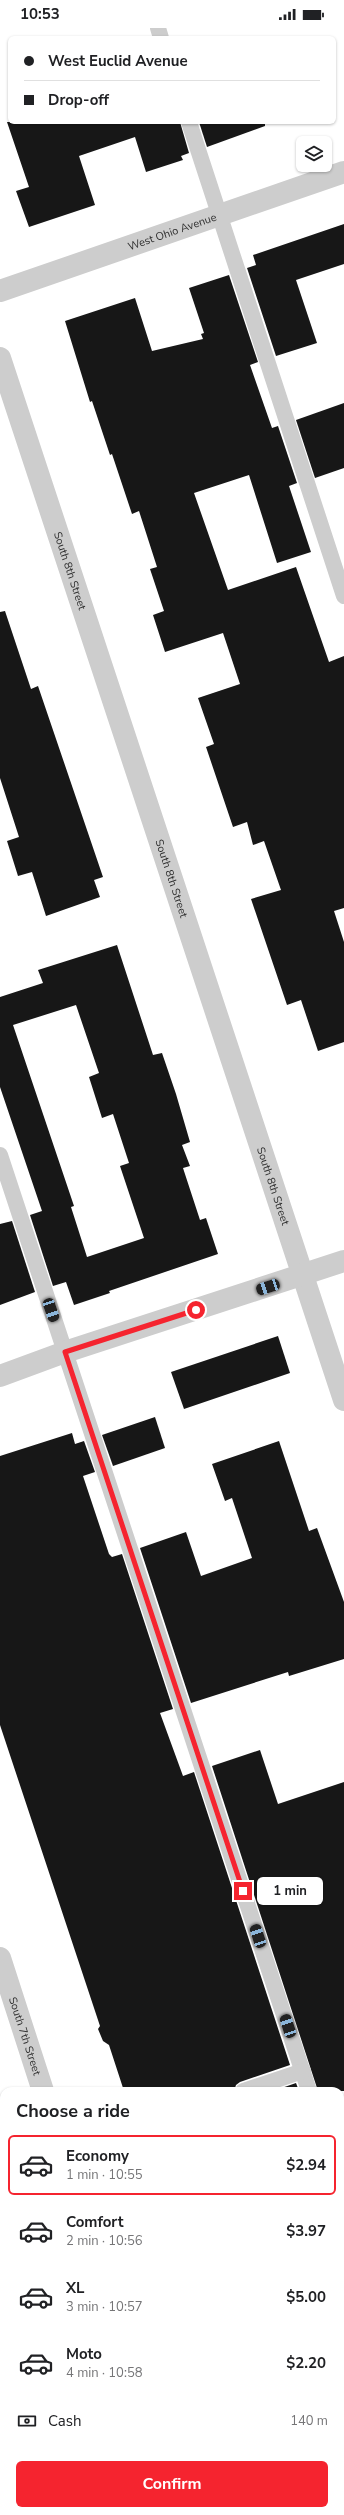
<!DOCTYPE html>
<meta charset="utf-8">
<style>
body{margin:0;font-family:"Nunito Sans",sans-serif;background:#f6f6f6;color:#202124;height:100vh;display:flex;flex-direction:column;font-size:15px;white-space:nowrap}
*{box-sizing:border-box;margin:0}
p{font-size:13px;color:#757577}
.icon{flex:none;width:22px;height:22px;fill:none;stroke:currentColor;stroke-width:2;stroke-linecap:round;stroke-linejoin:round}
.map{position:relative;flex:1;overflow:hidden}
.details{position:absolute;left:0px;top:2059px;width:344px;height:428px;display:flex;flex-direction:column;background:#fff;border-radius:12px 12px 0 0;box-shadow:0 1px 3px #0004}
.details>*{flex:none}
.banner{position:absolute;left:8px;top:8px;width:328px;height:88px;border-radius:6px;box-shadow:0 1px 3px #0004;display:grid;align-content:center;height:88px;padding:0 16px;background:#fff}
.fabs{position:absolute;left:296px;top:108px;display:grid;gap:8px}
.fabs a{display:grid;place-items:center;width:36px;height:36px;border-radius:6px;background:#fff;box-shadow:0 1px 3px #0004;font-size:20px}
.end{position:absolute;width:18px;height:18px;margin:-9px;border:5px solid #f5242f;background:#fff;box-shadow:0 0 0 2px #fff}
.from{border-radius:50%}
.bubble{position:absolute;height:28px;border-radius:6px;background:#fff;box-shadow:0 1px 3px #0004;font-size:13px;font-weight:700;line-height:28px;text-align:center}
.car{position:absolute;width:12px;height:24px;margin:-12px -6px;border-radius:5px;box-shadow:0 0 3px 1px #0007;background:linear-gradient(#222 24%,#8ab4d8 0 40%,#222 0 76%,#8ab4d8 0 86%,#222 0)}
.banner b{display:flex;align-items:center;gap:14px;height:38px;font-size:15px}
.banner b+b{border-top:1px solid #e0e0e0}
.banner i{width:10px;height:10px;background:#202124}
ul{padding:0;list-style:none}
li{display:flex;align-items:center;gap:12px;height:60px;margin:0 8px 6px;padding:0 8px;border:2px solid transparent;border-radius:6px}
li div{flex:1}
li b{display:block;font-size:15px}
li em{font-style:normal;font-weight:700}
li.on{border-color:#f5242f}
li>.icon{width:36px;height:36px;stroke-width:1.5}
h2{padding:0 16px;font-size:18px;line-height:48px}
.pay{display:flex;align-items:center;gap:10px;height:44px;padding:0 16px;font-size:15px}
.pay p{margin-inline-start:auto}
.primary-button{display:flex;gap:8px;margin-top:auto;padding:8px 16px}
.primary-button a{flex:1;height:46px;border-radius:6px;background:#f5242f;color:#fff;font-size:16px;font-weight:700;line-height:46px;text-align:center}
.status{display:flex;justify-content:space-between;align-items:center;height:28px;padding:0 20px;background:#fff;direction:ltr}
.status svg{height:11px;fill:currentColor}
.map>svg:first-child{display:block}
.building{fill:#171717;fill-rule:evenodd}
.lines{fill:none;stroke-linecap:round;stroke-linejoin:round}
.lane{stroke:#cdcdcd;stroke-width:16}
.street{stroke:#cdcdcd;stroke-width:22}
.secondary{stroke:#bababa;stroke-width:22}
.route{stroke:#f5242f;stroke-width:5}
.labels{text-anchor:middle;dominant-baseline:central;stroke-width:4;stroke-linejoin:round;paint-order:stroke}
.street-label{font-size:11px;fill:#303030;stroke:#fff}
</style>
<div class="status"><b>10:53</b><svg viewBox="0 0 49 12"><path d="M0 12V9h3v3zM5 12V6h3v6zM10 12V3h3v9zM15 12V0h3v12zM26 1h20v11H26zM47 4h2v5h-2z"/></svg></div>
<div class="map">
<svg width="344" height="2487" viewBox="0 0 344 2487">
<rect width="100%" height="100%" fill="#fff"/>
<g class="building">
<polygon points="7,94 180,94 189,125 181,128 183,132 146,144 135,109 79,128 95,177 29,199 16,163 29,159"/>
<polygon points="199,94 265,94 265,98 207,119"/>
<polygon points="344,196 344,236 296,252 317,315 276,328 247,240 256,237 253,227"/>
<polygon points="229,247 258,334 250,337 272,400 278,398 297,455 289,458 311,524 277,535 249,447 194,465 228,562 296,539 329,634 344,628 344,880 334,883 344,914 344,1014 318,1023 301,972 287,977 251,871 281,862 264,813 253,817 247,794 233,799 206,719 214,716 198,670 240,656 223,605 165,624 153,587 164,583 150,541 157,539 139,483 132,486 112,426 110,427 92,373 90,374 65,293 135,270 152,323 203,311 201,306 204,305 189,260"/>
<polygon points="344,375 344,440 315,450 296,392"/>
<polygon points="5,583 31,661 38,658 103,849 94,852 100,869 46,888 32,844 18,848 7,813 19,809 0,750 0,584"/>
<path d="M117,917l36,110 9,-2 14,41 14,48 -8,3 8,21 -7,2 17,52 6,-2 12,36 -109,37 1,2 -36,12 -8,-23 -13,4 -23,-71 12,-4 -42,-124v-90l43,-14 -5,-13zM76,977l23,68 -10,4 13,41 11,-4 16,49 -9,3 24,72 -57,19 -16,-50 3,-1 -61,-181z"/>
<polygon points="12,1193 35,1264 0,1277 0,1196"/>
<polygon points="278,1308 290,1345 184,1381 171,1344"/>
<polygon points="155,1389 165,1420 113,1438 102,1407"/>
<polygon points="72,1405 75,1416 84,1413 95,1444 83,1448 109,1526 112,1529 122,1526 173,1681 160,1685 183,1748 194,1744 290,2037 240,2054 236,2057 234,2063 124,2063 109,2017 103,2013 98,2001 100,1998 0,1697 0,1428"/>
<polygon points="279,1413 309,1503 317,1500 344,1574 344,1631 289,1648 288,1644 191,1675 140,1520 186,1504 201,1548 252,1530 232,1470 225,1473 212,1436"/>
<polygon points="260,1722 278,1776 344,1754 344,2063 318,2063 212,1738"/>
<polygon points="296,2055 299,2063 273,2063"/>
</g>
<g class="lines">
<g class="lane">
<polyline points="158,0 161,10"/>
<polyline points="189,94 344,568"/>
<polyline points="0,1127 309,2063"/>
<polyline points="243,2063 303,2043"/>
<polyline points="0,2146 4,2144"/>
<polyline points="340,2154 344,2166"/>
<polyline points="340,2314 344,2327"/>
<polyline points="341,2413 344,2412"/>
<polyline points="340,2451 344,2450"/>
<polyline points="253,2483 254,2487"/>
<polyline points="225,2487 239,2483"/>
<polyline points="318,2487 330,2483"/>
</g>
<g class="street">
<path id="s1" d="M0,263l344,-119"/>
<path id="s2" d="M0,330l344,1042"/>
<polyline points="0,1348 65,1324 344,1233"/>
<path id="s3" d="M0,1930l43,133"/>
<polyline points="180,2483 181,2487"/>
</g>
<g class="secondary">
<polyline points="340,2298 344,2297"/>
<polyline points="0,2390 4,2389"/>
<polyline points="0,2453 4,2452"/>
</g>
</g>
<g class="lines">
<polyline class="route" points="196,1282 65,1324 243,1863"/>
</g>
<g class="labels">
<g class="street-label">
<text stroke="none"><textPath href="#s1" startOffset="182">West Ohio Avenue</textPath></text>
<text stroke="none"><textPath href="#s2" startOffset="224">South 8th Street</textPath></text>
<text stroke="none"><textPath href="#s2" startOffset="548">South 8th Street</textPath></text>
<text stroke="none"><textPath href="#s2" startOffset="872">South 8th Street</textPath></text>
<text stroke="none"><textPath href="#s3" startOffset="82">South 7th Street</textPath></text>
</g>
</g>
</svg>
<div class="fabs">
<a><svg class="icon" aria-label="layers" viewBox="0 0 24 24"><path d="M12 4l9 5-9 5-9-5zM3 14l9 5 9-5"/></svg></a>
</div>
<i class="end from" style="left:196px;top:1282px"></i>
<i class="end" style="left:243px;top:1863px"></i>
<div class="bubble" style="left:257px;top:1849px;width:66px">1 min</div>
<i class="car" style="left:268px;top:1259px;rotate:252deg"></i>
<i class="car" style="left:51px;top:1282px;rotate:161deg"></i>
<i class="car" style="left:258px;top:1908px;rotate:342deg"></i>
<i class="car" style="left:288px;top:1998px;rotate:342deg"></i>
<div class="banner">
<b><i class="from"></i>West Euclid Avenue</b>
<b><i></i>Drop-off</b>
</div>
<section class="details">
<h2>Choose a ride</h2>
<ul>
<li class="on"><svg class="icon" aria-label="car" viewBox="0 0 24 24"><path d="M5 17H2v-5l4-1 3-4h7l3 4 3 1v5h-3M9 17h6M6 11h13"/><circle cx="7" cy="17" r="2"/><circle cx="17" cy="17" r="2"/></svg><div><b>Economy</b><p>1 min · 10:55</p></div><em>$2.94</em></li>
<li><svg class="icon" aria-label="car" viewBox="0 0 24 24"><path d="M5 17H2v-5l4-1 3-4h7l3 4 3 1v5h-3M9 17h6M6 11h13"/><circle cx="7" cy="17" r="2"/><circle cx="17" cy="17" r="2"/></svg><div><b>Comfort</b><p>2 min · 10:56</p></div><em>$3.97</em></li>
<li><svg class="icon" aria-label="car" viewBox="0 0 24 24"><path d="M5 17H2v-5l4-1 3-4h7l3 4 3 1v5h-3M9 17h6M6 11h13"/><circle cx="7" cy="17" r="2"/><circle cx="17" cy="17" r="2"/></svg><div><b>XL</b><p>3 min · 10:57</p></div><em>$5.00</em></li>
<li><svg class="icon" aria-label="car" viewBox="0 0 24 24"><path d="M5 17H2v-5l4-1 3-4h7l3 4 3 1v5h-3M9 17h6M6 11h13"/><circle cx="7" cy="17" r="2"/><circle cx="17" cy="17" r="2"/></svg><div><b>Moto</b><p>4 min · 10:58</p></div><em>$2.20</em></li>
</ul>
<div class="pay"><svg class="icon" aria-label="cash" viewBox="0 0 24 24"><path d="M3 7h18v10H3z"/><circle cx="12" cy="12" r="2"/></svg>Cash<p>140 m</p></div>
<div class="primary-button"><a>Confirm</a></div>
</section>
</div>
